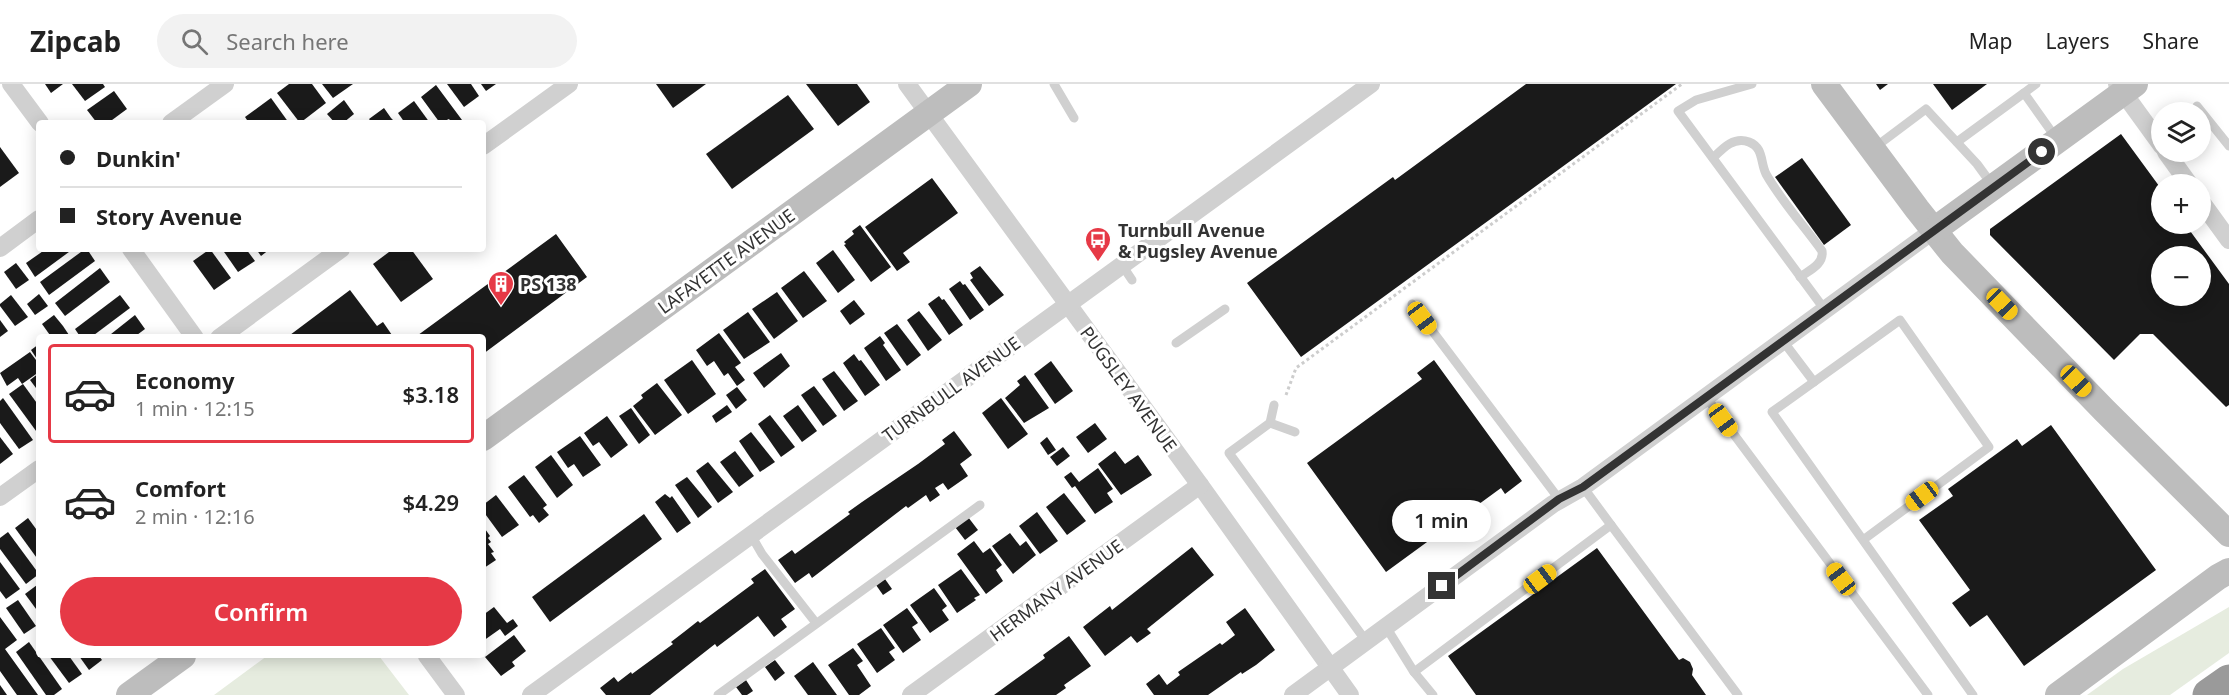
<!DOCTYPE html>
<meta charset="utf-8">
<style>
body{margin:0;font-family:"Noto Sans",sans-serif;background:#f2f2f2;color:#222;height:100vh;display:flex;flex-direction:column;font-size:22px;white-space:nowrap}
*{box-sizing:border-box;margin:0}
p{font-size:20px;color:#767676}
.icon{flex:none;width:33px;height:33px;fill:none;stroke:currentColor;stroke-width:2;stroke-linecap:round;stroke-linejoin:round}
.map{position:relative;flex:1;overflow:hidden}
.drawer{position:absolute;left:36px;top:250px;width:450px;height:324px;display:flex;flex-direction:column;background:#fff;border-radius:6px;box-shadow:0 3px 15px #0003}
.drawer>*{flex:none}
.top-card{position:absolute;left:36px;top:36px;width:450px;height:132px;border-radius:6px;box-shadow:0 3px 15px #0003;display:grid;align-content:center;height:132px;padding:0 24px;background:#fff}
.fabs{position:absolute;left:2151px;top:18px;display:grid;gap:12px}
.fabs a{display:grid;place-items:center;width:60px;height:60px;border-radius:50%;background:#fff;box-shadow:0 3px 15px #0003;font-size:30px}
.end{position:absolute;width:27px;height:27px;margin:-14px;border:8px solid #333;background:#fff;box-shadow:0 0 0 3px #fff}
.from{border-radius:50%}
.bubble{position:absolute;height:42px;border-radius:21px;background:#fff;box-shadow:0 3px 15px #0003;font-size:20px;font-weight:600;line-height:42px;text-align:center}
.car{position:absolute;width:18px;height:36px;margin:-18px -9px;border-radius:8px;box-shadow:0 0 4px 2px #0007;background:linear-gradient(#f5c518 24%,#345 0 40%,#f5c518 0 76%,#345 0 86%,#f5c518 0)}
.top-card b{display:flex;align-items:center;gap:21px;height:57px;font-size:22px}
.top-card b+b{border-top:2px solid #e0e0e0}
.top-card i{width:15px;height:15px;background:#222}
ul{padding:10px 0 0;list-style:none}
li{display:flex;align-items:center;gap:18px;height:99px;margin:0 12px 9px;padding:0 12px;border:3px solid transparent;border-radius:6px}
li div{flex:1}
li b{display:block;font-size:22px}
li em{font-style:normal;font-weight:600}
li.selected{border-color:#e63946}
li>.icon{width:54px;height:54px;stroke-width:1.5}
.cta{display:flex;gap:12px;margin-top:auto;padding:12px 24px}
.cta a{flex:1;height:69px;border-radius:36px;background:#e63946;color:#fff;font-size:24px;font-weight:600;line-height:69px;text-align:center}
header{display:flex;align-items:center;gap:36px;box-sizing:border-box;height:84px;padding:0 30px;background:#fff;border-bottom:2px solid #e0e0e0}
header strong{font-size:28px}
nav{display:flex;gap:33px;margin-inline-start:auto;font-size:21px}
.search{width:420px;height:54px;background:#f2f2f2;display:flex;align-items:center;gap:15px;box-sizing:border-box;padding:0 21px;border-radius:33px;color:#767676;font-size:22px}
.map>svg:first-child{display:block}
.green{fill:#e6ecdf}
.building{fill:#1a1a1a;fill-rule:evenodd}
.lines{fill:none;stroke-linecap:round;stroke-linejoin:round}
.path{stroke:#cdcdcd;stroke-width:3;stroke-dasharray:3 3;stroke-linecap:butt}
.lane{stroke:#d0d0d0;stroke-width:9}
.street{stroke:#d0d0d0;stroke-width:18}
.secondary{stroke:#bdbdbd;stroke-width:26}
.highway{stroke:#9a9a9a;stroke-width:33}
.route{stroke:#333;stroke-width:8}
.labels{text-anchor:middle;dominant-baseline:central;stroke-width:6;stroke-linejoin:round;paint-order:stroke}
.poi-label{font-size:18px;font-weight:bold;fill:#333;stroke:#fff;text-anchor:start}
.street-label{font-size:18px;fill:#333;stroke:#fff}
</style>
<header>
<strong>Zipcab</strong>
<div class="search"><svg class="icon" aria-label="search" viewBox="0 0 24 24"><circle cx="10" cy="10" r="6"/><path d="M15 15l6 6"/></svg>Search here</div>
<nav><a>Map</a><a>Layers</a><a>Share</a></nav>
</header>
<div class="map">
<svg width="2229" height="611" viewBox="0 0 2229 611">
<rect width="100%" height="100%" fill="#fff"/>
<g class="green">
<polygon points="2229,523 2229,569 2170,611 2087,611 2123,585"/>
<polygon points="267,572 379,572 409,611 214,611"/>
</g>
<g class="building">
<polygon points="45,0 63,0 51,9"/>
<polygon points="72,0 103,0 105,3 85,17"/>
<polygon points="289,0 312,0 326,19 300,39 277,9"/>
<polygon points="322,0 353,0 333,14"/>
<polygon points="447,0 471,0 479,12 464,23"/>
<polygon points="481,0 496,0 486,7"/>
<polygon points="656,0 706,0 673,24"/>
<polygon points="806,0 857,0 870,18 838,42"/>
<polygon points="1526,0 1676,0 1301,273 1247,199 1393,93 1395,96"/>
<polygon points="1876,0 1888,0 1880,6"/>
<polygon points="1933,0 1987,0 1952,26"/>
<polygon points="436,1 462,36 458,39 452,39 449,35 440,39 421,13"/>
<polygon points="114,7 127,25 108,39 97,39 87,26"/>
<polygon points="788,11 814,45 732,105 706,70"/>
<polygon points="271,14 289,39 249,39 245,33"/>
<polygon points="344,16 354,30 343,39 335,39 327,30"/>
<polygon points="414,17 430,39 405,39 398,29"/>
<polygon points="384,24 391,34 396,39 372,39 369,35"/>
<path d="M2121,50l41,56v34h23l44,60v121l-3,2 -73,-73h-13l-26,26 -124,-125v-6zM2162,172h38v40h-38z"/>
<polygon points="0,63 19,89 0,103"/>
<polygon points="1802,74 1851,141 1824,161 1775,93"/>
<polygon points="932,94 958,129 903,169 910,178 897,187 865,143"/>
<polygon points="860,141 891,183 871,198 844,161 846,160 844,158 854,150 852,147"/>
<polygon points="556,150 587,193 483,270 483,254 414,254"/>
<polygon points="46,165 73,165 35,193 26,179"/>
<polygon points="85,165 87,165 95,177 49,211 40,198"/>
<polygon points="210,165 231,194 214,206 193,177"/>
<polygon points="222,165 246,165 255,177 238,188"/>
<polygon points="256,165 270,165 261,172"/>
<polygon points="393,165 411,165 433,195 401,218 373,180"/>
<polygon points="833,166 855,196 838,209 816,179"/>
<polygon points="16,179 29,196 16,205 4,188"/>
<polygon points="980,182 1004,211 989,222 970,196 973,194 970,189"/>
<polygon points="100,184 110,198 65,232 55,219"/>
<polygon points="804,187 827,217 803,234 781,204"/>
<polygon points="960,197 963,201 965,200 984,226 970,236 949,205"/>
<polygon points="350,206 377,242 383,238 394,254 286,254"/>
<polygon points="777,208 798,237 774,255 752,225"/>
<polygon points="39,210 48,222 35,231 27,220"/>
<polygon points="11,211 28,233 15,242 0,222 0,220"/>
<polygon points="120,211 130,224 90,254 81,254 75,245"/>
<polygon points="939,212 942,216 944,215 963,241 949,251 928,220"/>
<polygon points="854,216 865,230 850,241 840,227"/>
<polygon points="919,227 942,256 928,267 907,236"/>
<polygon points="748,228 770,258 744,275 723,246"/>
<polygon points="54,231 63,242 71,254 52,254 42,240"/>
<polygon points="135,231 145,245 133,254 106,254"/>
<polygon points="0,236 8,247 0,253"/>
<polygon points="897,240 921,271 907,282 884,249"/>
<polygon points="719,249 741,279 735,283 745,296 737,302 728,289 724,292 714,277 707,282 696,266"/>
<polygon points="880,252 885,259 883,261 901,286 886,297 864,264"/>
<polygon points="39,260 39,278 31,266"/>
<polygon points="30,268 39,280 39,288 22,300 18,294 7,302 0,289"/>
<polygon points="781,269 790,282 764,304 753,289"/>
<polygon points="854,270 859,277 861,276 880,301 865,312 843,279"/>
<polygon points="692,276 716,310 688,330 664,296"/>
<polygon points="1434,276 1522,397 1505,410 1501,404 1386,488 1307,379 1422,295 1417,289"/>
<polygon points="1051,277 1073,307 1055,320 1034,290"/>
<polygon points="834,287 858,317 844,327 822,295"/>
<polygon points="39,289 39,308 30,296"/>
<polygon points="1025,291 1049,324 1024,339 1005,314 1020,301 1017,297"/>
<polygon points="657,299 682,331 655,351 633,322 643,314 641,311"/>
<polygon points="23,300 39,322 39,351 9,310"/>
<polygon points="814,302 837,332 823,342 801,311"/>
<polygon points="737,303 747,316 736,325 726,311"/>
<polygon points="3,314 33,356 19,365 0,339 0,317"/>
<polygon points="1001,314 1028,350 1008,365 982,329"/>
<polygon points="727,321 732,328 716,339 712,332"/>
<polygon points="798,321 817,347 802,358 783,332"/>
<polygon points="631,324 650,351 639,360 619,332"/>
<polygon points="770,331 795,363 781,373 758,340"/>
<polygon points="607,332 628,361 611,374 599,358 593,362 584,349"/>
<polygon points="1095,339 1107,355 1088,369 1076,353"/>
<polygon points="2051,341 2156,486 2024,582 1987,531 1970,543 1952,519 1970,506 1919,436 1953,412 1948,405 2017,355 2022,362"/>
<polygon points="954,347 972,371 960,380 968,392 948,406 943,399 935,404 940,411 930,418 926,411 908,424 906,422 812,494 809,489 795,499 778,476 792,466 795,470 850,430 848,428 862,418 918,380 945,360 942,356"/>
<polygon points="751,348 775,378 760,388 739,357"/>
<polygon points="580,352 601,381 583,393 574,380 568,384 557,368"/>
<polygon points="0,353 13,370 0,380"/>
<polygon points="1047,353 1056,366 1048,371 1040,359"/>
<polygon points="1063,363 1070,372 1057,382 1050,373"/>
<polygon points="735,367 754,392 739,403 720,378"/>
<polygon points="1115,367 1125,380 1138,371 1152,391 1121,411 1098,380"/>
<polygon points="551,371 573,401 557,414 535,383"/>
<polygon points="708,378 733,408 718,419 696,387"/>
<polygon points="1098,384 1113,405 1107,409 1113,418 1095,430 1075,402 1072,404 1064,393 1071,388 1079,398"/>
<polygon points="524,391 547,421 543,424 549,431 539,439 533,431 530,433 508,403"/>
<polygon points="687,393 712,423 698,434 675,401"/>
<polygon points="1064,409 1086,437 1067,451 1046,423"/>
<polygon points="665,410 670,414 672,412 691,439 677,449 655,418"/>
<polygon points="496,411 519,441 502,453 483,427 483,421"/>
<polygon points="1037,428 1058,457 1040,470 1019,442"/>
<polygon points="644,430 662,455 550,538 532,513"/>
<polygon points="968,433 978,446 965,456 955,443"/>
<polygon points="28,434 39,449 39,477 15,444"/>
<polygon points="483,442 490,452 488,454 491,458 488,460 494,468 491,469 496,476 484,484"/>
<polygon points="8,448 39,490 26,500 0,465 0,454"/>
<polygon points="1010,449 1020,462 1026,457 1036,471 1013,490 992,462"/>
<polygon points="974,457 983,469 990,464 1002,481 996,486 1003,497 986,510 957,470"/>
<polygon points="1192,463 1214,491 1147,545 1151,549 1137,559 1131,552 1105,572 1083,543 1110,522 1112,526"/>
<polygon points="1597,464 1679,576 1683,574 1690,578 1693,585 1692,591 1706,611 1476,611 1448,572"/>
<polygon points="0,478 20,505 6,515 0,507"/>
<polygon points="765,485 795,525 781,535 787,543 774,553 758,532 717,563 715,560 650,611 606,611 600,604 614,593 618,598 631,588 632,590 673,560 671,558 684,548 698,537 700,539 754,499 751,495"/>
<polygon points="961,485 980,511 974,514 976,516 957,529 938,501"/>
<polygon points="885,495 892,505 883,511 876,501"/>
<polygon points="37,501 39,504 39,529 25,510"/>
<polygon points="934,504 947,522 942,526 949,536 930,549 910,521"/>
<polygon points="18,516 36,542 24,550 6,524"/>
<polygon points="494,523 507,539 513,535 518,542 505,552 500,545 483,557 483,531"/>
<polygon points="907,524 918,539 912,543 921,556 903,569 883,541"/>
<polygon points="1245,524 1275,566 1256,581 1242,590 1241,588 1208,611 1154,611 1146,600 1159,590 1167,601 1180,591 1178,588 1220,559 1222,561 1235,551 1226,538"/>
<polygon points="0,533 17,556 5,565 38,611 17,611 0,587"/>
<polygon points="881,544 895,564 889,568 895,576 877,589 857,560"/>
<polygon points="514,551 526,567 512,578 515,582 501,592 485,573"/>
<polygon points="1069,552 1091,582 1064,601 1066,604 1056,611 994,611 1045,574 1043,571"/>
<polygon points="29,558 62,605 54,611 46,611 16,568"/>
<polygon points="853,564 863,577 857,581 871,602 859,611 849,611 828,581"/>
<polygon points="49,572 69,572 82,590 69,599"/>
<polygon points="79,572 99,572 102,576 89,586"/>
<polygon points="775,576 785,589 775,597 765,583"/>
<polygon points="813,578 837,611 808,611 794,592"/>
<polygon points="746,596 753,607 747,611 742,611 736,603"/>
<polygon points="0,601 7,611 0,611"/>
</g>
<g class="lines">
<polyline class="path" points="1286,311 1296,284 1682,0"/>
<g class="lane">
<polyline points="1054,0 1074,34"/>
<polyline points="1752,0 1696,16 1678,27 1825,226"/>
<polyline points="2024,9 2036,0"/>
<polyline points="2197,22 2229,62"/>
<polyline points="1957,58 2024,9 2056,54"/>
<polyline points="1874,64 1926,25 1977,80 1993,102"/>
<path d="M1713,74c10,-10 21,-22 36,-16 15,6 11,20 17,32 14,25 38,52 56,77 2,13 -12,19 -22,26"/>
<polyline points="1122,181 1132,196"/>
<polyline points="1412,220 1559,415"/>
<polyline points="1783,257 1814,298"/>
<polyline points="1176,259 1225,225"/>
<polyline points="1706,313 1928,611"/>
<polyline points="1274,321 1270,339 1229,369 1366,557"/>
<polyline points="1270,339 1295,348"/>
<polyline points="1611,441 1738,611"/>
<polyline points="751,451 762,470 816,539"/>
<polyline points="1863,456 1989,363 1900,236 1772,328 1973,611"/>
<polyline points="1386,543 1414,588 1433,611"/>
<polyline points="1414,588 1611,441 1583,403"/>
<polyline points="718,611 980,421"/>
</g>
<g class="street">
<polyline points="11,0 40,39"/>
<polyline points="907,0 1200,401 1350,611"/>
<polyline points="2117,0 2162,62"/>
<polyline points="171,39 225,0"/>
<polyline points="483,62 569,0"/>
<polyline points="2166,68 2189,100"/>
<polyline points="2200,116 2229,156"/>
<polyline points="0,164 39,135"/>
<polyline points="131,165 195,254"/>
<polyline points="219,254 341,165"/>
<polyline points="0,413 39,385"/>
<polyline points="427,572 456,611"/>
<polyline points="531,611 1371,0"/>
<polyline points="911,611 1200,401"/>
<polyline points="1293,611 1553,420 1583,403 1934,146"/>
</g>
<g class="secondary">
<polyline points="1824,0 1917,125 1952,169 2104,326 2229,450"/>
<polyline points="1934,146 2135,0"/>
<polyline points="483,354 969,0"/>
<polyline points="129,611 183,572"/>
<polyline points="2058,611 2218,493 2229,487"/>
</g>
<polyline class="highway" points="2209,611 2229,597"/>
</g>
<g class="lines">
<polyline class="route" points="1442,502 1559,415 1583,403 2042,68"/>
</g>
<defs>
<symbol id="bus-pin" viewBox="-11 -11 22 30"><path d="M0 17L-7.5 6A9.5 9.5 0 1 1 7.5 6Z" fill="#e63946" stroke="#fff"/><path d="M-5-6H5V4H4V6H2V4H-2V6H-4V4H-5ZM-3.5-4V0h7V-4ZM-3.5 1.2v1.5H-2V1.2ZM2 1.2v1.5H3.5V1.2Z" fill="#fff"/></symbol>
<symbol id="building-pin" viewBox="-11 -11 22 30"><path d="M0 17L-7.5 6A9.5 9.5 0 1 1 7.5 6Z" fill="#e63946" stroke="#fff"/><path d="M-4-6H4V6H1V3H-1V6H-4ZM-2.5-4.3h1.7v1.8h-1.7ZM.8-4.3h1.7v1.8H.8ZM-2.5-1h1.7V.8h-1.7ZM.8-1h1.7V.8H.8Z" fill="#fff"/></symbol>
</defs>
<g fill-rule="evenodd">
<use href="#bus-pin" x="1083" y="141" width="30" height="40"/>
<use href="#building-pin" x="486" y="185" width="30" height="40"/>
</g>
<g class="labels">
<g class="poi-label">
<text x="1118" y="146">Turnbull Avenue<tspan x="1118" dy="21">&amp; Pugsley Avenue</tspan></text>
<text x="520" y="200">PS 138</text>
</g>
<g class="street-label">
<text transform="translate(726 177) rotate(-36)">LAFAYETTE AVENUE</text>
<text transform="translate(951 305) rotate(-36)">TURNBULL AVENUE</text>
<text transform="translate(1129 305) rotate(54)">PUGSLEY AVENUE</text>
<text transform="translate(1056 506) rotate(-36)">HERMANY AVENUE</text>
</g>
</g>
</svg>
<div class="fabs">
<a><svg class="icon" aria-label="layers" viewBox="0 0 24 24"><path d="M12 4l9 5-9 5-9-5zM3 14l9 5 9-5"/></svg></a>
<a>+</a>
<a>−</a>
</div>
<i class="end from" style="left:2042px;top:68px"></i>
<i class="end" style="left:1442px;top:502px"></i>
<div class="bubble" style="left:1392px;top:416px;width:99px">1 min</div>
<i class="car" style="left:2002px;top:220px;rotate:136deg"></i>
<i class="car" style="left:1422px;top:234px;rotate:143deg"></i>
<i class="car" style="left:2076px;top:297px;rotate:136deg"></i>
<i class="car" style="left:1723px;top:336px;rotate:144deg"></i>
<i class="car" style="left:1922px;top:412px;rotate:233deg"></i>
<i class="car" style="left:1540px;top:495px;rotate:53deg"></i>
<i class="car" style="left:1841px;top:495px;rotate:323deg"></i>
<div class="top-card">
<b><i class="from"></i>Dunkin'</b>
<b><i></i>Story Avenue</b>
</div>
<section class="drawer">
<ul>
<li class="selected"><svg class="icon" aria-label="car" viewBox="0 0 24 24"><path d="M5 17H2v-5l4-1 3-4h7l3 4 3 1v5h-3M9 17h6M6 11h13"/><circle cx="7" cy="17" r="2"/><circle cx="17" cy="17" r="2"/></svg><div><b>Economy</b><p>1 min · 12:15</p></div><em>$3.18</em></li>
<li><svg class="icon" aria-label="car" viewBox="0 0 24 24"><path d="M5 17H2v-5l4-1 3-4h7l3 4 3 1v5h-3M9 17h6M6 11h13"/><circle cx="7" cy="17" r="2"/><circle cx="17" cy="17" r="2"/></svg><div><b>Comfort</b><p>2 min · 12:16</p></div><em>$4.29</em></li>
</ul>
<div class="cta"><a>Confirm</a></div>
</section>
</div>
